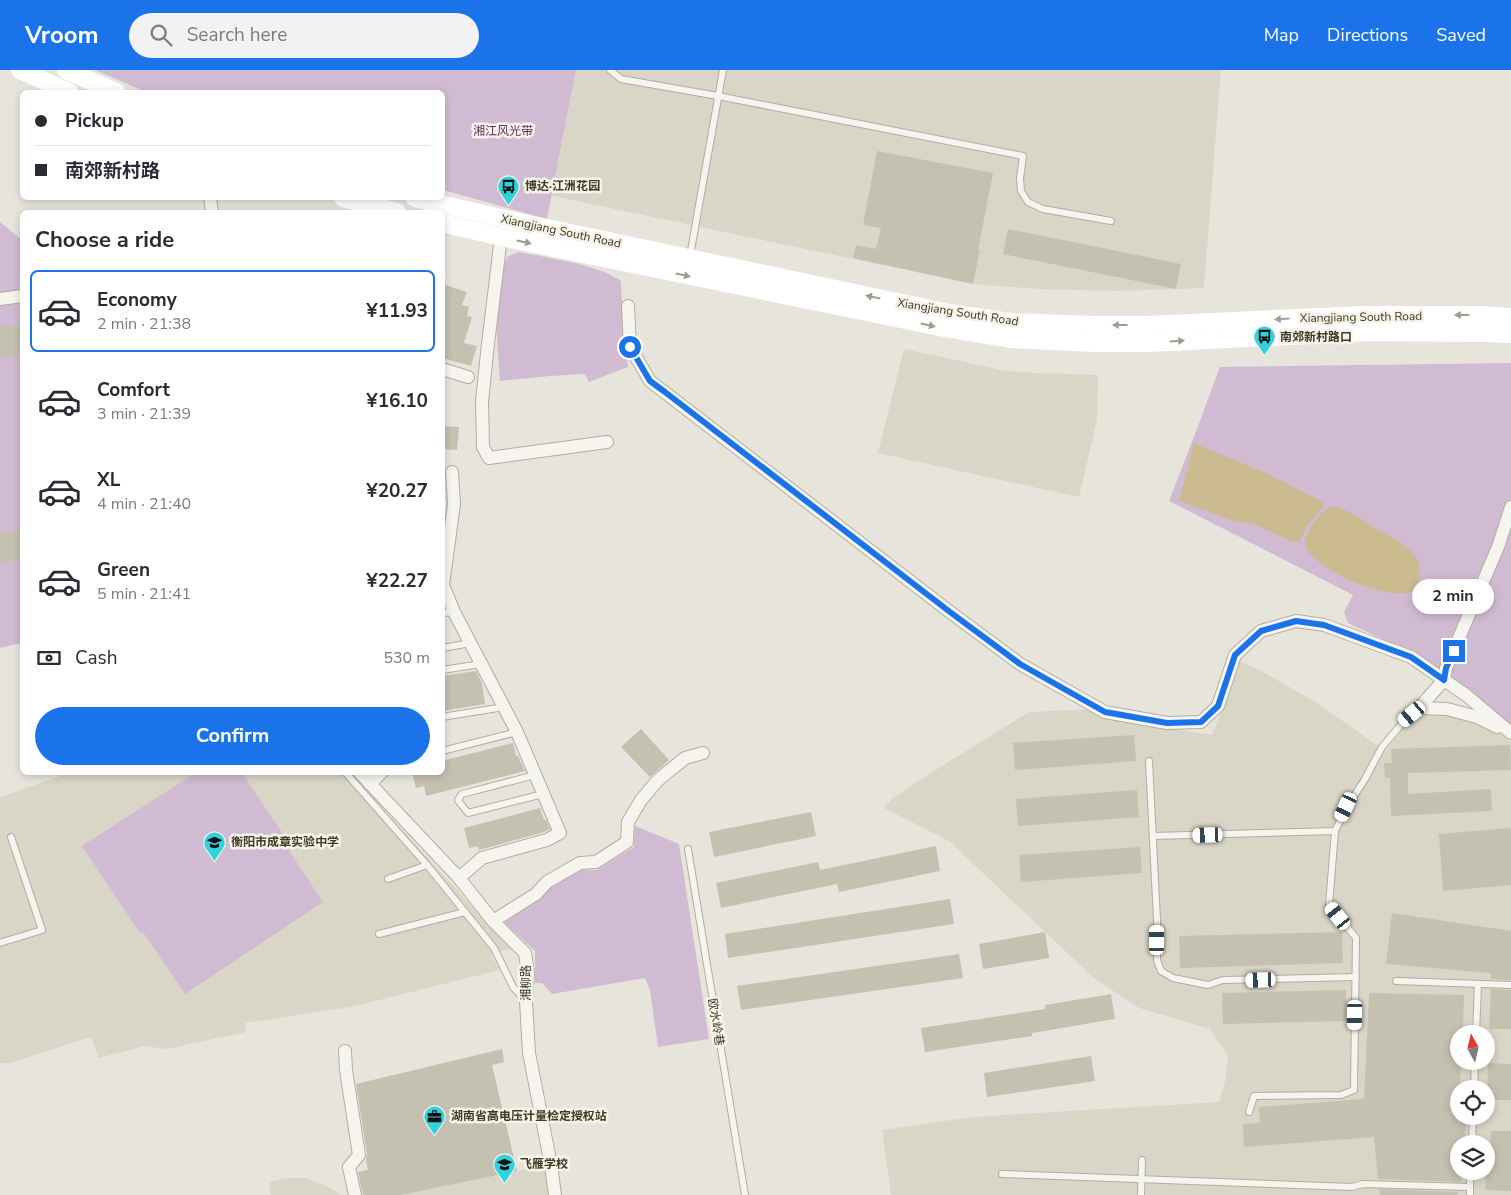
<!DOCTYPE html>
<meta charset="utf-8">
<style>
body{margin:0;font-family:"Nunito Sans","Noto Sans SC",sans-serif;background:#f2f2f3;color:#2b2b33;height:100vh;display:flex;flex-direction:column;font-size:19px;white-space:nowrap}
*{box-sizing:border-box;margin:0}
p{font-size:16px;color:#7c7c81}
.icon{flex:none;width:28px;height:28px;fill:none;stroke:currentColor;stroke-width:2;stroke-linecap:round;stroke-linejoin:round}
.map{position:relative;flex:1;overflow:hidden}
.panel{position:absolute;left:20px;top:140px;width:425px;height:565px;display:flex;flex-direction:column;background:#fff;border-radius:8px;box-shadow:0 2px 8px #0003}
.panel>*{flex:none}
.banner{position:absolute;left:20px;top:20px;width:425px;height:110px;border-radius:8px;box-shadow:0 2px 8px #0003;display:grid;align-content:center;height:110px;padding:0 15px;background:#fff}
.needle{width:32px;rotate:352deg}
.tools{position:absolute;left:1450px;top:955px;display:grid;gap:10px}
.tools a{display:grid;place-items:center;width:45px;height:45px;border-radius:50%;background:#fff;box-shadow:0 2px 8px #0003;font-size:25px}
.end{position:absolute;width:22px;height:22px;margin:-11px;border:6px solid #1a73e8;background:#fff;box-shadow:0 0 0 2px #fff}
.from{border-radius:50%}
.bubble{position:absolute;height:35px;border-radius:18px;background:#fff;box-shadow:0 2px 8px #0003;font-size:16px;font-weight:700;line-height:35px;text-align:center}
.car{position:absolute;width:15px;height:30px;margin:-15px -8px;border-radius:6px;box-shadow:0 0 4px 1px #0007;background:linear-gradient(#fff 24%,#345 0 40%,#fff 0 76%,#345 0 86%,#fff 0)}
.banner b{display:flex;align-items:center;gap:18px;height:48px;font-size:19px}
.banner b+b{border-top:1px solid #e1e1e2}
.banner i{width:12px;height:12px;background:#2b2b33}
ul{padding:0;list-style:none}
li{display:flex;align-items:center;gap:15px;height:82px;margin:0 10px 8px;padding:0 5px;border:2px solid transparent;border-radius:8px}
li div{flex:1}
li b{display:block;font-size:19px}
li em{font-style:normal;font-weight:700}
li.on{border-color:#1a73e8}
li>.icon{width:45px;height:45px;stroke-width:1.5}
h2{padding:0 15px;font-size:22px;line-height:60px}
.pay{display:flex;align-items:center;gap:12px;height:55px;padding:0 15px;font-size:19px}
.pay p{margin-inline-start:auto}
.cta{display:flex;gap:10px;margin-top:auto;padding:10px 15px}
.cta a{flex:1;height:58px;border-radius:30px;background:#1a73e8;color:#fff;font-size:20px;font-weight:700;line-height:58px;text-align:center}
header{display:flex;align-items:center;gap:30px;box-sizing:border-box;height:70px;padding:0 25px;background:#1a73e8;color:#fff}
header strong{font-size:24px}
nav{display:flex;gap:28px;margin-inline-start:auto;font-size:18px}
.search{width:350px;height:45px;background:#f2f2f3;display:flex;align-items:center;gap:12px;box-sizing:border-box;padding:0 18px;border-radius:28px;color:#7c7c81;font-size:19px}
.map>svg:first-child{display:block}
.built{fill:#d9d6c8;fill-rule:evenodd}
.green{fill:#d1bbd2}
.water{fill:#ccbb91}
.building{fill:#c4c1b1}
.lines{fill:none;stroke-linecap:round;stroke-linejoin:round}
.service-casing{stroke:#b1aea0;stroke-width:8}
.minor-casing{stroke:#b1aea0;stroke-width:14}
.service{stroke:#f5f4ee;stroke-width:6}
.minor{stroke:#f5f4ee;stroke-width:12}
.secondary{stroke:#fff;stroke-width:18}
.oneway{fill:#9f9c91}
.route{stroke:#1a73e8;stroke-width:6}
.labels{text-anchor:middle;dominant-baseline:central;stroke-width:5;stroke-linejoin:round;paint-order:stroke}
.park-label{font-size:12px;fill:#5c2f5b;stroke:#f5f3ea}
.poi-label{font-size:12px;font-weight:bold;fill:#3f3a23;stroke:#f5f3ea;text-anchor:start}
.street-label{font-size:12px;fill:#3f3a23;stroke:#f5f3ea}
</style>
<header>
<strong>Vroom</strong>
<div class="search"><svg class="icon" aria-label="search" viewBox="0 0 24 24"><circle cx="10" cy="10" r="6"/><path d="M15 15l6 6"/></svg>Search here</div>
<nav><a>Map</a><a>Directions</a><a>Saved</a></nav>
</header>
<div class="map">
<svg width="1511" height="1125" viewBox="0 0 1511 1125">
<rect width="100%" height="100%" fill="#e7e5db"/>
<g class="built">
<polygon points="576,0 1221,0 1204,218 1118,221 1039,219 973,214 552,126"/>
<polygon points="904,279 1007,301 1037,303 1098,305 1097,350 1079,427 878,383"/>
<path d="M1240,591l23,11 53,30 69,49 18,-24 12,-9 18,-5 20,1 44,17 14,11v453h-620l-9,-65 90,-13 247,-15 6,-19 3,-28 -18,-26 -71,-21 -44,-29 -146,-138 -65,-33 9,-10 33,-22 103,-64 62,-3 14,10 107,16zM1459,964h27v27h-27zM1459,1019h27v27h-27zM1459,1074h27v27h-27z"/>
<polygon points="69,703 350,703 511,879 492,883 493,889 500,900 351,937 245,953 246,962 167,979 144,976 99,988 91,967 10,993 0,993 0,727"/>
<polygon points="546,1095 551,1125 401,1125"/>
<polygon points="289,1108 306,1108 324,1115 342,1125 271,1125 269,1112"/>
</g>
<g class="green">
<polygon points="95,0 576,0 547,149 443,120 442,22 146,22"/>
<polygon points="0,152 22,170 22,573 0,578"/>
<path d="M518,182c30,6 79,12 103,29l2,46 5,40 -39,15 -4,-8 -35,2 -50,5c-3,-41 -8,-85 7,-124z"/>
<polygon points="1511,293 1511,655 1489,636 1421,587 1348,553 1344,542 1353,525 1169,431 1195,364 1220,297"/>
<polygon points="195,703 242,703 285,767 282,770 323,832 185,924 143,862 140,863 82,776"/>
<polygon points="635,756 679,774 709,969 658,977 650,920 645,908 552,924 542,913 535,913 535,881 505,853 507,849 542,827 550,817 580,800 597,800 634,777"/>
</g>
<g class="water">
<polygon points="1194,373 1266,403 1323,432 1323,437 1307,456 1300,471 1292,472 1252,453 1237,452 1179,431"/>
<path d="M1333,436c15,4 25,11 37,19 16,10 32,15 44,30 5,5 5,11 6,18 1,27 -25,21 -43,17 -17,-4 -74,-28 -72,-50 0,-3 4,-7 5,-10 5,-11 12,-20 23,-24z"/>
</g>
<g class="building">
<polygon points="877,81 993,103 978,180 980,180 973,214 853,188 856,175 876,179 881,158 863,155"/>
<polygon points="1008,159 1181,194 1176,219 1003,184"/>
<polygon points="442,214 467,222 462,235 469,237 467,246 472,247 464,273 477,276 471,296 442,288"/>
<polygon points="22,255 22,286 0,288 0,257"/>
<polygon points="442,356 459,357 457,380 442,379"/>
<polygon points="22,459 22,489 0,493 0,463"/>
<polygon points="476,601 482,613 485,634 442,641 442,606"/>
<polygon points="641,659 669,690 650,707 621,677"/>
<polygon points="1134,665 1136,691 1015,700 1013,673"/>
<polygon points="513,673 516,686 518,686 525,701 426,726 424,716 416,718 412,702 442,702 442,691"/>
<polygon points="1510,675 1511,700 1408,703 1408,724 1491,719 1492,741 1391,746 1390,708 1385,708 1384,693 1392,693 1391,679"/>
<polygon points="1137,720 1139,747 1018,756 1016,729"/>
<polygon points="540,738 544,750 546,750 550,759 544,762 479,780 478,776 469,778 464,758"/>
<polygon points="811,742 816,766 714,787 709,762"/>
<polygon points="1511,758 1511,815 1443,821 1439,764"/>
<polygon points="936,776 940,801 839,822 837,814 721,838 716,813 818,792 820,800"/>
<polygon points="1140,777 1142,803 1021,812 1019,785"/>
<polygon points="950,829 954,854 728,888 725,864"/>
<polygon points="1392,843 1511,861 1511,910 1491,909 1491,903 1386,894"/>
<polygon points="1045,862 1049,888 983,899 979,874"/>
<polygon points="1342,862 1343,893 1180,898 1179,866"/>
<polygon points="959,884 963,908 741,940 737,916"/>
<polygon points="1491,919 1511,920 1511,959 1489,959"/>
<polygon points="1346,920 1346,951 1223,954 1222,923"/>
<polygon points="1369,923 1464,925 1463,960 1459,960 1459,991 1461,991 1459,1049 1467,1049 1464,1074 1459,1074 1459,1101 1462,1101 1461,1112 1378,1109 1374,1067 1244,1077 1243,1054 1260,1053 1259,1037 1364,1029"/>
<polygon points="1111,924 1115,949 1032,963 1032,966 925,982 921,958 1045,939 1045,935"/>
<polygon points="502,979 504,992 492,995 517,1101 401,1125 363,1125 358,1102 368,1100 366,1089 367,1084 356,1014"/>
<polygon points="1091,986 1095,1011 987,1027 984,1003"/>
<polygon points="1488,993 1511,994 1511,1030 1487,1030"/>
<polygon points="1491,1061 1511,1061 1511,1121 1485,1120 1486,1104 1490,1104"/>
<polygon points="1379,1119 1458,1122 1458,1125 1380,1125"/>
</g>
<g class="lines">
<defs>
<g id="service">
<polyline points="610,0 621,9 718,26 1023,86 1020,108 1021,121 1028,132 1043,139 1111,151"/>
<polyline points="690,186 723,0"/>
<polyline points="442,543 454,542"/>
<polyline points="442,578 471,573"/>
<polyline points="442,600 481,594"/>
<polyline points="442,647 504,637"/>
<polyline points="442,681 517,662"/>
<polyline points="1149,691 1157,850 1157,890 1161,901 1173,908 1208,915 1223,910 1356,907"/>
<polyline points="345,702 427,795 494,878 513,917 525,930"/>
<polyline points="535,705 462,724 458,730 460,733 468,743 543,724"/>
<polyline points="1153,766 1335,761"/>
<polyline points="688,779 745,1125"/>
<polyline points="388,809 427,795"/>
<polyline points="379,864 465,842"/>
<polyline points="0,873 42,860 11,767"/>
<polyline points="1396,911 1511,915"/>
<polyline points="1476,964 1478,914"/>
<polyline points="1474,1019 1475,991"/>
<polyline points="1249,1042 1254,1026 1341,1025 1354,1020 1356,868 1329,835 1335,761 1347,737 1365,709 1382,677 1404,651 1419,638"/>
<polyline points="1472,1074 1473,1046"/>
<polyline points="1002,1104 1352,1117 1363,1114 1470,1117"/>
<polyline points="1141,1125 1142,1090"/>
<polyline points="1470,1125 1470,1101"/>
</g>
<g id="minor">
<polyline points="210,128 212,142"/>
<polyline points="501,167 488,274 482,331 483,377 489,388 607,372"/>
<polyline points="0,229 22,226"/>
<polyline points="628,236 630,277 650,311 950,542 1020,594 1105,642 1167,653 1201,652 1218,636 1235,585 1261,561 1296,551 1324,555 1411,587 1444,610 1419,638"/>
<polyline points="442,299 468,307"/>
<polyline points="452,402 454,434 443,515 454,542 517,662 560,763 547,770 482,788 459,808"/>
<polyline points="1511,437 1498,477 1446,598 1444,610 1466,625 1511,663"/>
<polyline points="1419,638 1447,639 1477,647 1497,657"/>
<polyline points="359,702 459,808 493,851 525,883 528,903 526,931 529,983 551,1095 555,1125"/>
<polyline points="370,714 382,702"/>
<polyline points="493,851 536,824 547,812 580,793 596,792 627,772 628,752 641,730 658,710 685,688 703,683"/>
<polyline points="345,981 346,1000 359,1085 349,1097 355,1125"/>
</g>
</defs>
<use href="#service" class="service-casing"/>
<use href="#minor" class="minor-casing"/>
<use href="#service" class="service"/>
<use href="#minor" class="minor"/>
<g class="secondary">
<polyline points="20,0 69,22"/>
<polyline points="66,0 116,22"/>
<polyline points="343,128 397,142"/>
<polyline points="415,128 509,150 949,243 1010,252 1093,255 1148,255 1363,245 1482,245 1511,247"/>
<polyline points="442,153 501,167 940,257 1012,269 1094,273 1149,273 1366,262 1489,263 1511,264"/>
</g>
</g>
<defs><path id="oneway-solid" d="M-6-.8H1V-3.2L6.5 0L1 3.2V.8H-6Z" transform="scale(1.25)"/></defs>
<g class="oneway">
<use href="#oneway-solid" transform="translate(524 172) rotate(12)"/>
<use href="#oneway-solid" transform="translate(683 205) rotate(12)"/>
<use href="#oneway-solid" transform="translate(873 227) rotate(-168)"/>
<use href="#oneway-solid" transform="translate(1462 245) rotate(180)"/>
<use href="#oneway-solid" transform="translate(1282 249) rotate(177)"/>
<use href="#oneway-solid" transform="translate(928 255) rotate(12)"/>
<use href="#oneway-solid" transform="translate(1120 255) rotate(180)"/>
<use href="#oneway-solid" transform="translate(1177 271) rotate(-3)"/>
</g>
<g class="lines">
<polyline class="route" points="630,277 650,311 665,322 950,542 1020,594 1105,642 1167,653 1201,652 1218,636 1235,585 1261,561 1296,551 1324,555 1411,587 1444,610 1446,598 1454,581"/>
</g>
<defs>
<symbol id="bus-pin" viewBox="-11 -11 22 30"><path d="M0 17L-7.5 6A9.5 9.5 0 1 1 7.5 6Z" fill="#30d3dc" stroke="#f5f3ea"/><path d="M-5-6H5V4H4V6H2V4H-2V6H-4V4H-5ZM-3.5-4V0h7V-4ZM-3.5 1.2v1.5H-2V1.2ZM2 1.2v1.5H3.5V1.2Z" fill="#111"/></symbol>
<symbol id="school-pin" viewBox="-11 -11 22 30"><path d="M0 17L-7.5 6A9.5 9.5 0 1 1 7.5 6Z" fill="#30d3dc" stroke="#f5f3ea"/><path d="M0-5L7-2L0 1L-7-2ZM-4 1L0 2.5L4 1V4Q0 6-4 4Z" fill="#111"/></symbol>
<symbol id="office-pin" viewBox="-11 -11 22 30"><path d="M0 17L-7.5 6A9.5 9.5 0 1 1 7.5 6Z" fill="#30d3dc" stroke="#f5f3ea"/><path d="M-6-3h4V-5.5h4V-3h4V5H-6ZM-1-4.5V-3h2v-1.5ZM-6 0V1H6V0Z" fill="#111"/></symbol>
</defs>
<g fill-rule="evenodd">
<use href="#bus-pin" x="496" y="104" width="25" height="34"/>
<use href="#bus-pin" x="1252" y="254" width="25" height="34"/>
<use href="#school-pin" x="202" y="760" width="25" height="34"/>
<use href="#office-pin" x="422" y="1034" width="25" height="34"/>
<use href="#school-pin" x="492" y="1082" width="25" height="34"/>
</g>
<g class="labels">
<g class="park-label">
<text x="503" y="61">湘江风光带</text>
</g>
<g class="poi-label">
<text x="525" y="116">博达·江洲花园</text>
<text x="1280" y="267">南郊新村路口</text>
<text x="231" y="772">衡阳市成章实验中学</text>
<text x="451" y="1046">湖南省高电压计量检定授权站</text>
<text x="520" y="1094">飞雁学校</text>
</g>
<g class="street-label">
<text transform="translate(561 161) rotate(12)">Xiangjiang South Road</text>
<text transform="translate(958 242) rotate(9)">Xiangjiang South Road</text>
<text transform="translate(1361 247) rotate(-1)">Xiangjiang South Road</text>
<text transform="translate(526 913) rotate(-90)">湘柳路</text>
<text transform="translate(716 952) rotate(81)">欧水岭巷</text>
</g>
</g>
</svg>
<div class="tools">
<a><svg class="needle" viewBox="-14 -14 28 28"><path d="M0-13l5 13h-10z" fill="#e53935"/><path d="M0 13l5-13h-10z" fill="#7c7c81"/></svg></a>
<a><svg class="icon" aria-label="locate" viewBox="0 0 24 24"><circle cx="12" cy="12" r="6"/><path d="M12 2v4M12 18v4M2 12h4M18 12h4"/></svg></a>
<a><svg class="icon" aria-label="layers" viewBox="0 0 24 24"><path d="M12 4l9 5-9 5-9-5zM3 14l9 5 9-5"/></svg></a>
</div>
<i class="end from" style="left:630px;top:277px"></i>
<i class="end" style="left:1454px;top:581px"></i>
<div class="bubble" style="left:1412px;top:509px;width:82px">2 min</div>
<i class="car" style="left:1412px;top:644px;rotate:230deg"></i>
<i class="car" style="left:1346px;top:737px;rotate:205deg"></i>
<i class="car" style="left:1208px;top:765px;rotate:268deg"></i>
<i class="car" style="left:1338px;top:846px;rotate:321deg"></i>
<i class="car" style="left:1157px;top:870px;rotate:0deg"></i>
<i class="car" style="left:1261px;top:910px;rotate:268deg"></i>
<i class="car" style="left:1355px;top:945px;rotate:181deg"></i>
<div class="banner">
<b><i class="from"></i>Pickup</b>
<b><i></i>南郊新村路</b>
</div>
<section class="panel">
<h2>Choose a ride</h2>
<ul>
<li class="on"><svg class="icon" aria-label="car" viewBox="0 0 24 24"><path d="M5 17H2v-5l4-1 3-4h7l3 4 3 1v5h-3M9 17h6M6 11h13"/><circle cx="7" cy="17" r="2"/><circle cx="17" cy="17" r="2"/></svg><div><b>Economy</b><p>2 min · 21:38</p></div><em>¥11.93</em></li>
<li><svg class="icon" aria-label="car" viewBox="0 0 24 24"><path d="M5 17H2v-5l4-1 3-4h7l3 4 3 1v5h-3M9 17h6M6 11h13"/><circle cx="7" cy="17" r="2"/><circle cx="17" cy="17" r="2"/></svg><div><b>Comfort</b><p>3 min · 21:39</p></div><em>¥16.10</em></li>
<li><svg class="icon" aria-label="car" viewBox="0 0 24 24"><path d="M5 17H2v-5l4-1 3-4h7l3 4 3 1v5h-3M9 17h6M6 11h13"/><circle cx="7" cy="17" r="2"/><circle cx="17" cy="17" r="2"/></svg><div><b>XL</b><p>4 min · 21:40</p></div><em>¥20.27</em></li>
<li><svg class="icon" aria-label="car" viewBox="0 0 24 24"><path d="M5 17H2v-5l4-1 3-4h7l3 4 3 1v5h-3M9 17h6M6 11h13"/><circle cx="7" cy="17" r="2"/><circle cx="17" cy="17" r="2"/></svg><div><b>Green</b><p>5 min · 21:41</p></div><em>¥22.27</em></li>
</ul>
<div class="pay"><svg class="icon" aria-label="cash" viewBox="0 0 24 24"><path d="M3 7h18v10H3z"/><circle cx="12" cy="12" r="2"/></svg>Cash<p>530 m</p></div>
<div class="cta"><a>Confirm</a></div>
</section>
</div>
